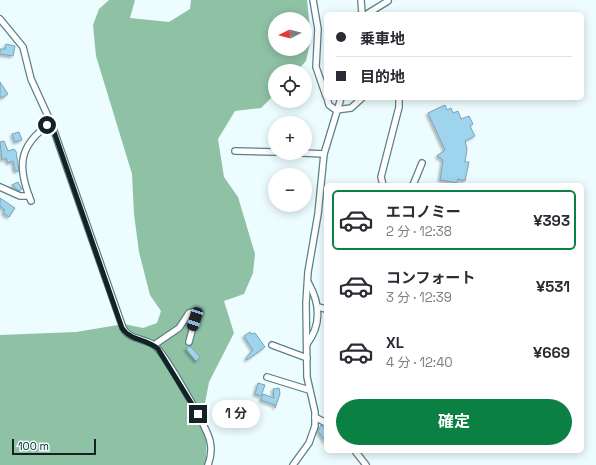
<!DOCTYPE html>
<html lang="ja">
<meta charset="utf-8">
<style>
body{margin:0;font-family:"Space Grotesk","Noto Sans JP",sans-serif;background:#f2f2f3;color:#2b2b33;height:100vh;display:flex;flex-direction:column;font-size:15px;white-space:nowrap}
*{box-sizing:border-box;margin:0}
p{font-size:13px;color:#7c7c81}
.icon{flex:none;width:22px;height:22px;fill:none;stroke:currentColor;stroke-width:2;stroke-linecap:round;stroke-linejoin:round}
.map{position:relative;flex:1;overflow:hidden}
.panel{position:absolute;left:324px;top:183px;width:260px;height:270px;display:flex;flex-direction:column;background:#fff;border-radius:6px;box-shadow:0 2px 10px #0003}
.panel>*{flex:none}
.guide{position:absolute;left:324px;top:12px;width:260px;height:88px;border-radius:6px;box-shadow:0 2px 10px #0003;display:grid;align-content:center;height:88px;padding:0 12px;background:#fff}
.needle{width:26px;rotate:264deg}
.fabs{position:absolute;left:268px;top:12px;display:grid;gap:8px}
.fabs a{display:grid;place-items:center;width:44px;height:44px;border-radius:50%;background:#fff;box-shadow:0 2px 10px #0003;font-size:20px}
.scale{position:absolute;left:12px;bottom:10px;width:84px;box-sizing:border-box;padding-left:4px;border:2px solid #132325;border-top:0;font-size:11px;line-height:14px;white-space:nowrap;color:#132325;-webkit-text-stroke:3px #ecfcff;paint-order:stroke}
.end{position:absolute;width:18px;height:18px;margin:-9px;border:5px solid #132325;background:#fff;box-shadow:0 0 0 2px #fff}
.from{border-radius:50%}
.bubble{position:absolute;height:28px;border-radius:14px;background:#fff;box-shadow:0 2px 10px #0003;font-size:13px;font-weight:700;line-height:28px;text-align:center}
.car{position:absolute;width:12px;height:24px;margin:-12px -6px;border-radius:5px;box-shadow:0 0 3px 1px #0007;background:linear-gradient(#222 24%,#8ab4d8 0 40%,#222 0 76%,#8ab4d8 0 86%,#222 0)}
.guide b{display:flex;align-items:center;gap:14px;height:38px;font-size:15px}
.guide b+b{border-top:1px solid #e1e1e2}
.guide i{width:10px;height:10px;background:#2b2b33}
ul{padding:7px 0 0;list-style:none}
li{display:flex;align-items:center;gap:12px;height:60px;margin:0 8px 6px;padding:0 4px;border:2px solid transparent;border-radius:6px}
li div{flex:1}
li b{display:block;font-size:15px}
li em{font-style:normal;font-weight:700}
li.on{border-color:#0b8043}
li>.icon{width:36px;height:36px;stroke-width:1.5}
.primary-button{display:flex;gap:8px;margin-top:auto;padding:8px 12px}
.primary-button a{flex:1;height:46px;border-radius:24px;background:#0b8043;color:#fff;font-size:16px;font-weight:700;line-height:46px;text-align:center}
.map>svg:first-child{display:block}
.forest{fill:#8fc1a5;fill-rule:evenodd}
.building{fill:#9fd4ee;stroke:#80a1b2;filter:url(#shadow)}
.lines{fill:none;stroke-linecap:round;stroke-linejoin:round}
.minor-casing{stroke:#5a8186;stroke-width:8}
.minor{stroke:#fff;stroke-width:5.5}
.route{stroke:#132325;stroke-width:5}
</style>
<div class="map">
<svg width="596" height="465" viewBox="0 0 596 465">
<defs>
<filter id="shadow"><feDropShadow dx="-2" dy="2" stdDeviation="1" flood-color="#0004"/></filter>
</defs>
<rect width="100%" height="100%" fill="#ecfcff"/>
<path class="forest" d="M109,0h26l-5,18 39,4 21,-13 1,-9h116l4,38 -5,23 -9,10h-22v23l-14,14 -26,3 -17,28 6,38 14,20 17,57 -2,19 -9,21 -20,7 10,32 -25,49 -4,21 2,22 -1,40h-206v-130l76,-3 48,-8 19,4 14,-5 4,-12 -11,-16 -11,-43 -5,-38 -2,-40 -36,-118 -3,-31 6,-16zM275,19h30v30h-30z"/>
<g class="building">
<polygon points="6,44 15,46 13,56 0,54 0,49 5,49"/>
<polygon points="0,82 8,94 2,98 0,96"/>
<polygon points="445,105 447,110 451,108 453,113 458,111 461,119 469,116 473,124 470,126 475,136 465,141 467,149 465,162 469,162 465,181 458,179 457,183 440,180 443,160 437,156 445,150 428,113"/>
<polygon points="19,132 22,140 15,142 12,134"/>
<polygon points="4,141 8,151 14,149 16,151 19,171 15,171 13,161 8,163 6,158 2,160 0,142"/>
<polygon points="18,182 22,189 19,191 12,185"/>
<polygon points="0,198 15,208 9,217 3,213 5,210 0,206"/>
<polygon points="203,308 204,313 198,314 198,309"/>
<polygon points="250,332 251,334 255,333 265,347 247,360 246,358 253,350 244,336"/>
<polygon points="190,346 200,357 196,361 186,349"/>
<polygon points="258,383 265,385 261,396 255,394"/>
<polygon points="279,388 280,394 275,408 275,405 261,400 263,394 274,398 273,389"/>
<polygon points="321,425 326,430 326,442 318,431"/>
</g>
<g class="lines">
<defs>
<g id="minor">
<polyline points="313,0 318,29 316,67 326,96"/>
<polyline points="361,0 362,14"/>
<polyline points="367,14 388,1"/>
<path d="M0,19l23,28 8,32 21,46 71,203c6,12 21,10 31,17 10,7 53,82 56,96 2,8 1,16 -2,24"/>
<polyline points="327,98 329,105 336,110 351,108 362,98"/>
<polyline points="235,151 275,152"/>
<polyline points="303,153 324,154"/>
<polyline points="383,185 381,177 399,107 399,98"/>
<polyline points="413,185 422,163"/>
<polyline points="0,187 20,196 29,196"/>
<path d="M31,201c-14,-34 -13,-56 20,-78"/>
<polyline points="318,307 326,309"/>
<path d="M307,344c15,-20 13,-41 1,-62"/>
<polyline points="154,345 179,328 189,313 193,312 195,319 189,342"/>
<polyline points="272,345 307,358"/>
<polyline points="267,377 309,390"/>
<polyline points="315,417 326,423"/>
<polyline points="355,451 366,465"/>
<polyline points="293,465 309,443 315,426 315,412 307,377 306,303 308,272 318,214 324,154 341,98"/>
</g>
</defs>
<use href="#minor" class="minor-casing"/>
<use href="#minor" class="minor"/>
</g>
<g class="lines">
<path class="route" d="M47,125l4,-2 71,205c8,13 26,11 36,21l40,65"/>
</g>
</svg>
<div class="fabs">
<a><svg class="needle" viewBox="-14 -14 28 28"><path d="M0-13l5 13h-10z" fill="#e53935"/><path d="M0 13l5-13h-10z" fill="#7c7c81"/></svg></a>
<a><svg class="icon" aria-label="locate" viewBox="0 0 24 24"><circle cx="12" cy="12" r="6"/><path d="M12 2v4M12 18v4M2 12h4M18 12h4"/></svg></a>
<a>+</a>
<a>−</a>
</div>
<div class="scale">100 m</div>
<i class="end from" style="left:47px;top:125px"></i>
<i class="end" style="left:198px;top:414px"></i>
<div class="bubble" style="left:212px;top:400px;width:48px">1 分</div>
<i class="car" style="left:195px;top:319px;rotate:198deg"></i>
<div class="guide">
<b><i class="from"></i>乗車地</b>
<b><i></i>目的地</b>
</div>
<section class="panel">
<ul>
<li class="on"><svg class="icon" aria-label="car" viewBox="0 0 24 24"><path d="M5 17H2v-5l4-1 3-4h7l3 4 3 1v5h-3M9 17h6M6 11h13"/><circle cx="7" cy="17" r="2"/><circle cx="17" cy="17" r="2"/></svg><div><b>エコノミー</b><p>2 分 · 12:38</p></div><em>¥393</em></li>
<li><svg class="icon" aria-label="car" viewBox="0 0 24 24"><path d="M5 17H2v-5l4-1 3-4h7l3 4 3 1v5h-3M9 17h6M6 11h13"/><circle cx="7" cy="17" r="2"/><circle cx="17" cy="17" r="2"/></svg><div><b>コンフォート</b><p>3 分 · 12:39</p></div><em>¥531</em></li>
<li><svg class="icon" aria-label="car" viewBox="0 0 24 24"><path d="M5 17H2v-5l4-1 3-4h7l3 4 3 1v5h-3M9 17h6M6 11h13"/><circle cx="7" cy="17" r="2"/><circle cx="17" cy="17" r="2"/></svg><div><b>XL</b><p>4 分 · 12:40</p></div><em>¥669</em></li>
</ul>
<div class="primary-button"><a>確定</a></div>
</section>
</div>
